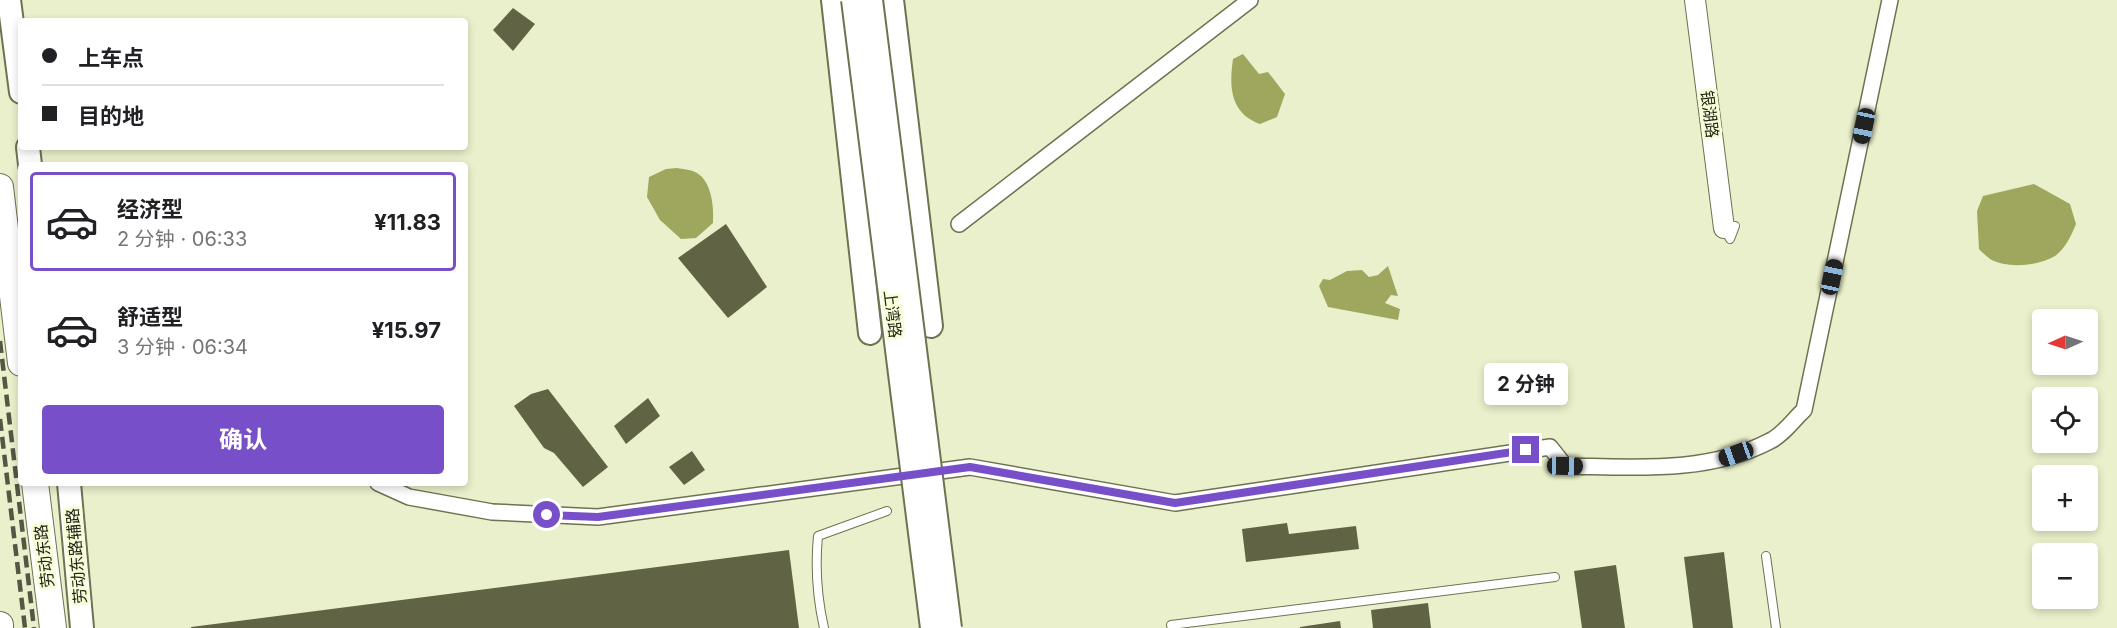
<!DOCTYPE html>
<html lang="zh">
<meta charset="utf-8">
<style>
body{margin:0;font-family:Inter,"Noto Sans SC",sans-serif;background:#f2f2f2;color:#202124;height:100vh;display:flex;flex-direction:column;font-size:22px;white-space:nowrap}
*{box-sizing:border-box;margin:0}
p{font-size:20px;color:#757577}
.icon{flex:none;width:33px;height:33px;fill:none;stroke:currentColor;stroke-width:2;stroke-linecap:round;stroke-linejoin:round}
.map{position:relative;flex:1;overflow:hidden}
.sheet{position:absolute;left:18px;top:162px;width:450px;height:324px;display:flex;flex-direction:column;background:#fff;border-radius:6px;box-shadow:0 3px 9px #0003}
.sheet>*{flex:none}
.hud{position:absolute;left:18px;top:18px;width:450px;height:132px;border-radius:6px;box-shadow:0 3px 9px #0003;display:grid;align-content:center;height:132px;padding:0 24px;background:#fff}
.needle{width:39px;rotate:267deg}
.fabs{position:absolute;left:2032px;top:309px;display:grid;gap:12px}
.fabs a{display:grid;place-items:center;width:66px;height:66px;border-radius:6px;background:#fff;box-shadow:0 3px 9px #0003;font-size:30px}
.end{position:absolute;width:27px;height:27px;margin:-14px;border:8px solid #7750c9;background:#fff;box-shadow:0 0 0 3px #fff}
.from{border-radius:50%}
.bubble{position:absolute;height:42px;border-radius:6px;background:#fff;box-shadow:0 3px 9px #0003;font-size:20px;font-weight:700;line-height:42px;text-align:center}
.car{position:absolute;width:18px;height:36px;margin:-18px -9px;border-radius:8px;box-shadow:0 0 4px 2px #0007;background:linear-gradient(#222 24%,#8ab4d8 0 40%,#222 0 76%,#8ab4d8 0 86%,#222 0)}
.hud b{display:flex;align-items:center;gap:21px;height:57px;font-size:22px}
.hud b+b{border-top:2px solid #e0e0e0}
.hud i{width:15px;height:15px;background:#202124}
ul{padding:10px 0 0;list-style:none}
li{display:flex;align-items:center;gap:18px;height:99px;margin:0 12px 9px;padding:0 12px;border:3px solid transparent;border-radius:6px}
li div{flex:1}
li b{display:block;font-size:22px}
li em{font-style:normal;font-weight:700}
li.selected{border-color:#7750c9}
li>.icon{width:54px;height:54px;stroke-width:1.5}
.primary-button{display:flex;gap:12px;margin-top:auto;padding:12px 24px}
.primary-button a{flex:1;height:69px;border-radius:6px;background:#7750c9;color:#fff;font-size:24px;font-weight:700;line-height:69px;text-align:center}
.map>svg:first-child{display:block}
.water{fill:#9ea75d}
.building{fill:#606444}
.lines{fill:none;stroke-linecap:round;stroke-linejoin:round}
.service-casing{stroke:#6e7251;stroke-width:10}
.minor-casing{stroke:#6e7251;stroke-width:18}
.tertiary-casing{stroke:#6e7251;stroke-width:22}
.secondary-casing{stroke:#6e7251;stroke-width:26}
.trunk-casing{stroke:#6e7251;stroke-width:28}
.service{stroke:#fff;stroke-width:8}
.minor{stroke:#fff;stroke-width:15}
.tertiary{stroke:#fff;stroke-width:20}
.secondary{stroke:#fff;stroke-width:22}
.trunk{stroke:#fff;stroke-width:26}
.rail{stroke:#545744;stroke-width:4.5;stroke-dasharray:12 6;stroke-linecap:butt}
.secondary-bridge-casing{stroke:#6e7251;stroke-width:26;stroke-linecap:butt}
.secondary-bridge{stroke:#fff;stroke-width:22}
.route{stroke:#7750c9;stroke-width:8}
.labels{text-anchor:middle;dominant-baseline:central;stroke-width:6;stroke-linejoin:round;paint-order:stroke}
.street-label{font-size:16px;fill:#232518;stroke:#f8fdd8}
</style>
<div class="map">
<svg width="2117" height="628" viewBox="0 0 2117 628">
<rect width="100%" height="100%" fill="#eaf0cb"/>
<g class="water">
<path d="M1243,54l16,20 9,-2 17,22 -8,23 -17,7c-30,-11 -31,-37 -27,-65z"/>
<path d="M677,168c6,1 15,2 20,5 15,9 17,35 16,50l-17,15 -15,1 -21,-19 -13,-23 2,-20 17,-8z"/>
<path d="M2034,184l36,20 6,20c-4,10 -11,25 -21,32 -16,10 -48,13 -65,3 -4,-3 -8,-7 -11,-10l-2,-38 6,-15z"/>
<polygon points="1388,266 1398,296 1391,295 1385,303 1400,309 1398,320 1328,307 1319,286 1323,279 1330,280 1347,271 1362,270 1369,277 1378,275"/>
</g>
<g class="building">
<polygon points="513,8 535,24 513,51 493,30"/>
<polygon points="726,224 767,287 728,318 678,258"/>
<polygon points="548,389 608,467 583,487 554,453 544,448 514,406 531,394"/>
<polygon points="648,398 660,416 626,444 614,426"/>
<polygon points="692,451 705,470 684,485 669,467"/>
<polygon points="1287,523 1289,534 1356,526 1359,549 1246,562 1242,529"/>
<polygon points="789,550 799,628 191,628 191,627"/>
<polygon points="1724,552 1733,628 1693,628 1684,557"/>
<polygon points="1616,565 1625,628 1582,628 1574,571"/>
<polygon points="1428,603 1431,628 1373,628 1371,610"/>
<polygon points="1340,621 1341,628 1300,628 1300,627"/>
</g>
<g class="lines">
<defs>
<g id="service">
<polyline points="1725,229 1730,239 1735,226"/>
<polyline points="1766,556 1776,628"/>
<path d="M824,628c-7,-31 -9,-61 -6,-92l69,-25"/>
<polyline points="1172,628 1171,625 1555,577"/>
</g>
<g id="minor">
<polyline points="959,224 1250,0"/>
<path d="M378,483l31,14 83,15 106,5 372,-50 205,36 375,-56 15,19c69,1 142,8 205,-25 13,-6 24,-22 34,-31l86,-410"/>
</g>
<polyline id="tertiary" points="1695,0 1724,228"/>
<g id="secondary">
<polyline points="9,0 21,92"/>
<polyline points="833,0 870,333"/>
<polyline points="892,0 931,326"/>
<polyline points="28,147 30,165"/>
<polyline points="69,483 82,628"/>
</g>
<g id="trunk">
<polyline points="0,187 21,363"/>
<polyline points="35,483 53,628"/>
<polyline points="0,625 0,628"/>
</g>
</defs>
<use href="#service" class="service-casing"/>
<use href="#minor" class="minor-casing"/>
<use href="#tertiary" class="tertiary-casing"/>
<use href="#secondary" class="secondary-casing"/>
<use href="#trunk" class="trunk-casing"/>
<use href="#service" class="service"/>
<use href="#minor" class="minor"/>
<use href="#tertiary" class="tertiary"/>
<use href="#secondary" class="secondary"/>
<use href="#trunk" class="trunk"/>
<g class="rail">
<polyline points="0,341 34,628"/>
<polyline points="0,419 25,628"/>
</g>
<defs>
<g id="secondary-bridge">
<polyline points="853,0 932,628"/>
<polyline points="871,0 950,628"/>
</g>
</defs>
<use href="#secondary-bridge" class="secondary-bridge-casing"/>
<use href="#secondary-bridge" class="secondary-bridge"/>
</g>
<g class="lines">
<polyline class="route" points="547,515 598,517 970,467 1175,503 1526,450"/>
</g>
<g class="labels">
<g class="street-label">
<text transform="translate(1710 114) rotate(83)">银湖路</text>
<text transform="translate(893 314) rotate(83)">上湾路</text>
<text transform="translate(44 556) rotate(-97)">劳动东路</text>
<text transform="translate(76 556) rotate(-95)">劳动东路辅路</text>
</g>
</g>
</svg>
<div class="fabs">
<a><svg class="needle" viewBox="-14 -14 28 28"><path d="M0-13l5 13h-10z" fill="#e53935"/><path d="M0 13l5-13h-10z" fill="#757577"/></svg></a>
<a><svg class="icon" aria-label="locate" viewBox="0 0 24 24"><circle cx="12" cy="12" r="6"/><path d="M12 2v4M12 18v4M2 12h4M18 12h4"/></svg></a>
<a>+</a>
<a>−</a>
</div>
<i class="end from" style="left:547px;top:515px"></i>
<i class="end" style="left:1526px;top:450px"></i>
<div class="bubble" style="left:1484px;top:363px;width:84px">2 分钟</div>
<i class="car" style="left:1864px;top:126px;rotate:192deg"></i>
<i class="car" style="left:1832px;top:277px;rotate:12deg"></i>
<i class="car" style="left:1736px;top:454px;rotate:250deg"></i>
<i class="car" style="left:1565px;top:466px;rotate:91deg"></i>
<div class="hud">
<b><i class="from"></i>上车点</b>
<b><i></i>目的地</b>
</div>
<section class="sheet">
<ul>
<li class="selected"><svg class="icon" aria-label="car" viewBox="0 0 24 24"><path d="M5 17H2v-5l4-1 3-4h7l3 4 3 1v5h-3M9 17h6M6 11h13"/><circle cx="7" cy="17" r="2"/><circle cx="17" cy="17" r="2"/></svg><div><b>经济型</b><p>2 分钟 · 06:33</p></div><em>¥11.83</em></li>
<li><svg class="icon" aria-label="car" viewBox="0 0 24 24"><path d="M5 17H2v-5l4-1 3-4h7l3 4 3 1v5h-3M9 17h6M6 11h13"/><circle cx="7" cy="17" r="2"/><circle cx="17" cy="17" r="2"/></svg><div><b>舒适型</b><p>3 分钟 · 06:34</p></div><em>¥15.97</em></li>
</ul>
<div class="primary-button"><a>确认</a></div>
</section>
</div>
